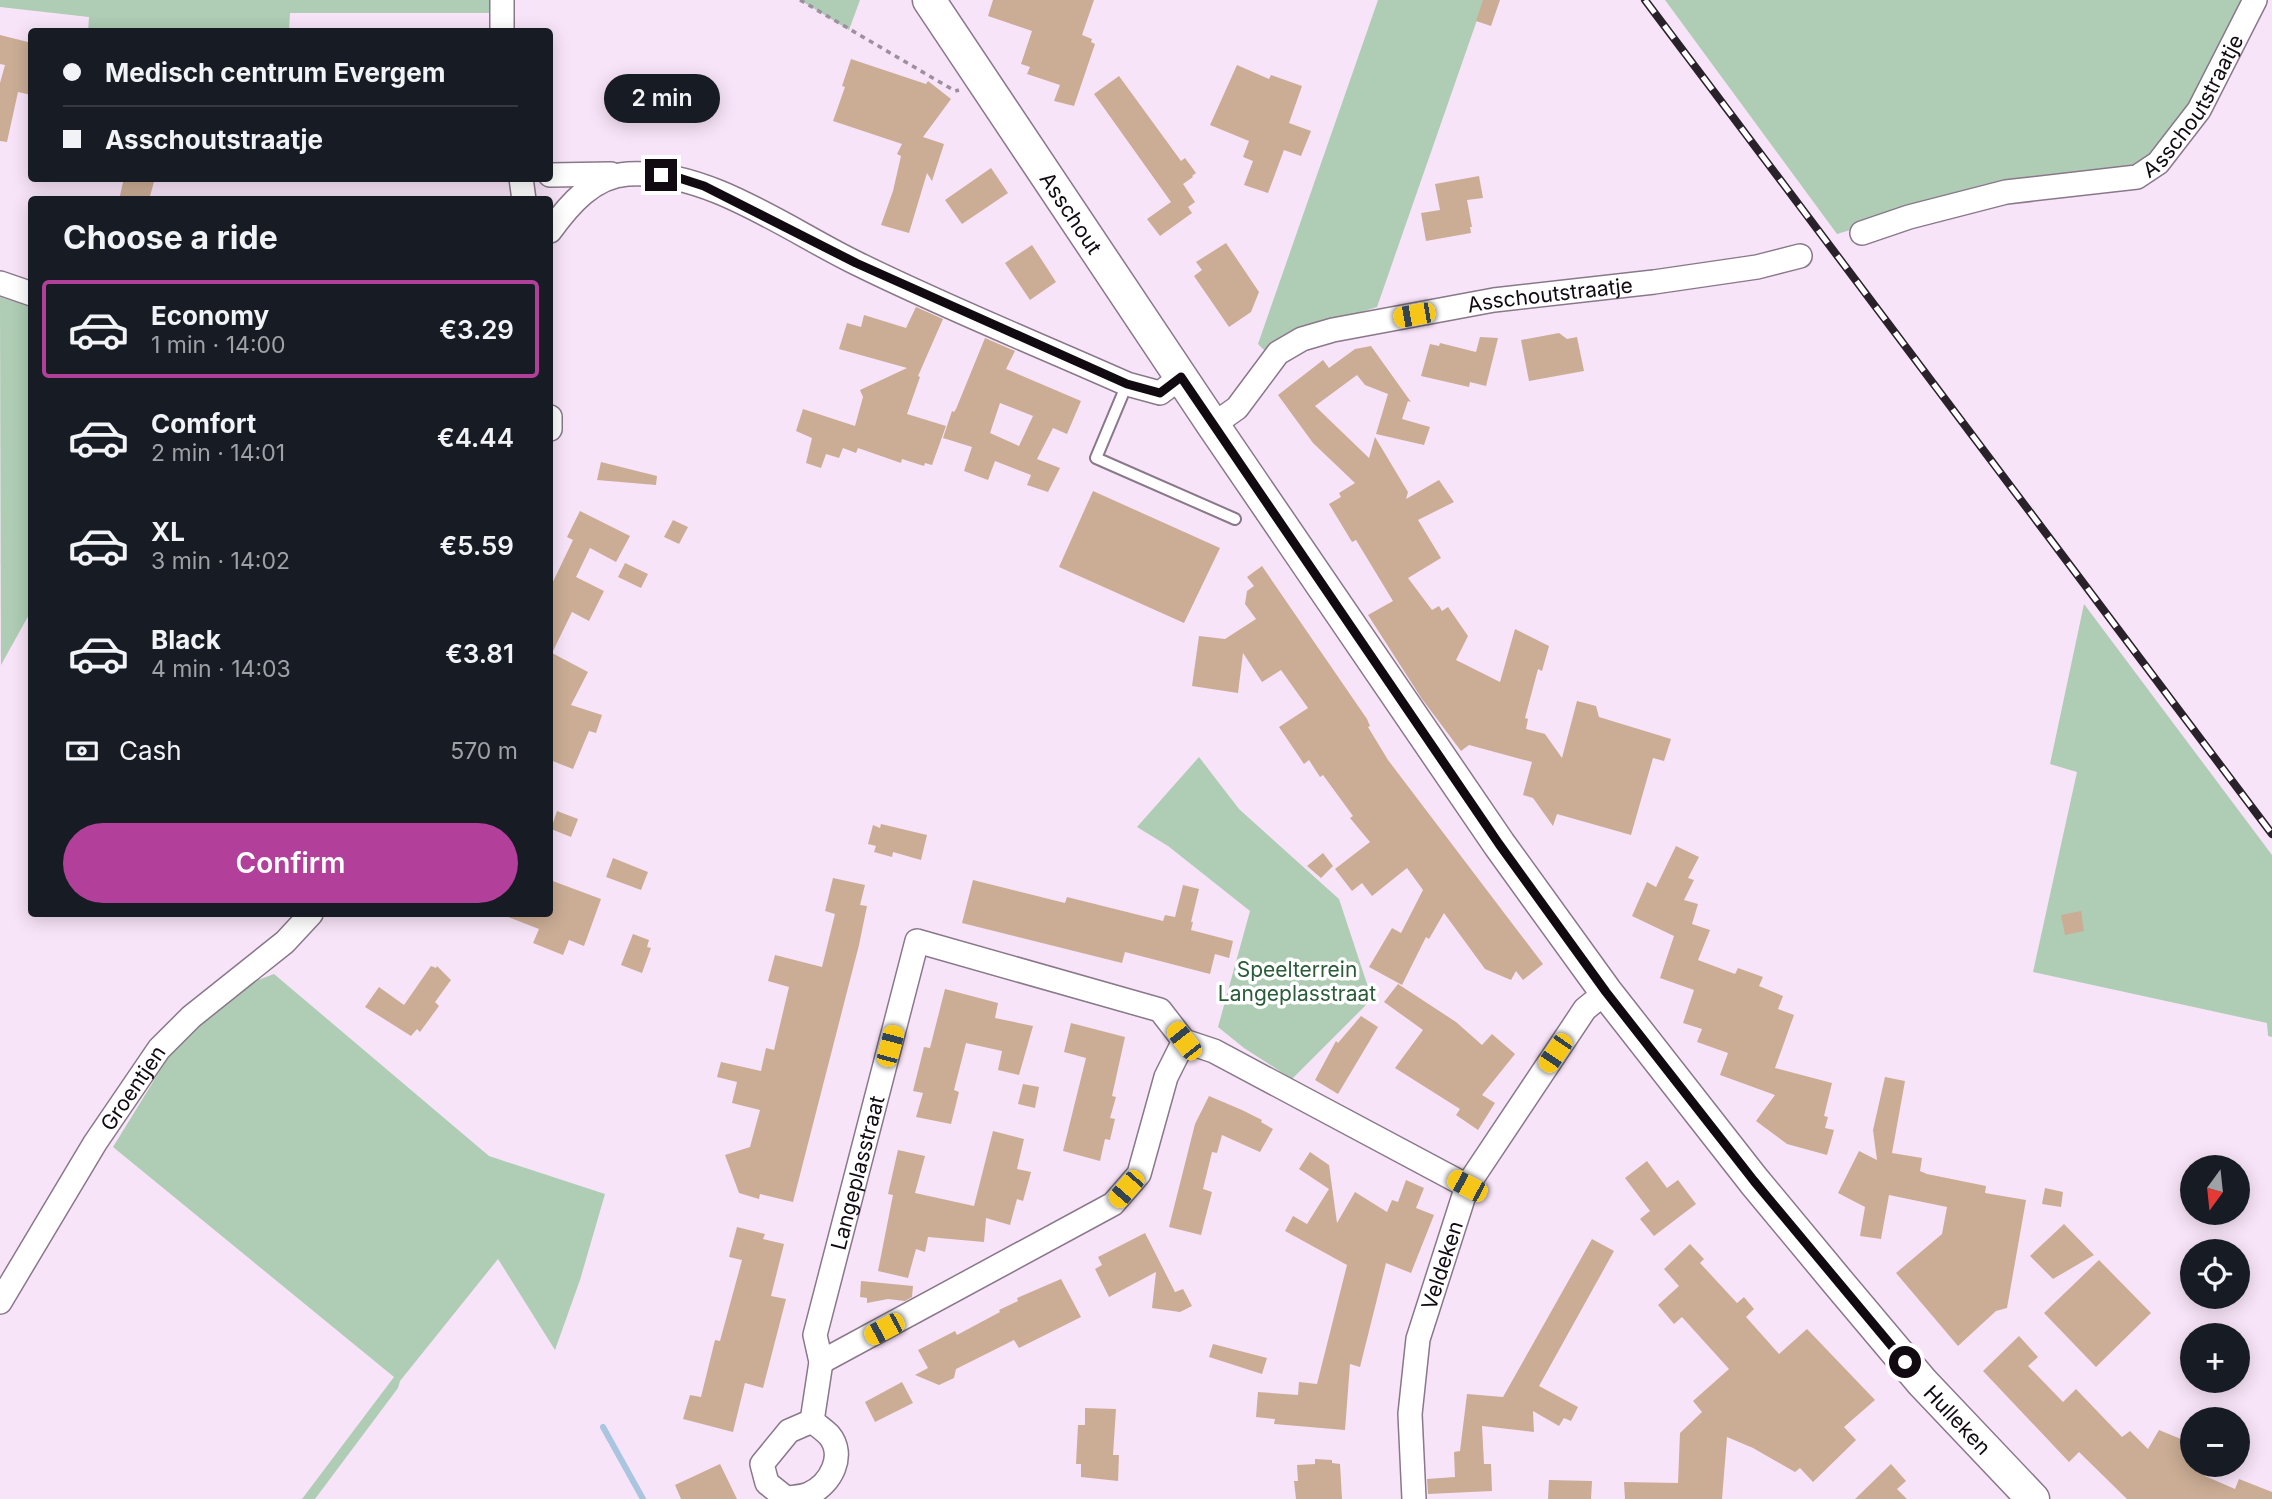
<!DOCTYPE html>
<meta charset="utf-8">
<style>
body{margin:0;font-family:Inter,sans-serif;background:#20242c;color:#f1f3f6;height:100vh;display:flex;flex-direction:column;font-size:26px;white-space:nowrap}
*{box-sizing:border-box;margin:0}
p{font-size:23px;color:#9ea1a6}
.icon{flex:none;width:38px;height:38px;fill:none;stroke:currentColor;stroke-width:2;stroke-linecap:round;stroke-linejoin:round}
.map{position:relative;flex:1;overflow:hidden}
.side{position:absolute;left:28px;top:196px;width:525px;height:721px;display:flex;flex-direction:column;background:#171b24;border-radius:7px;box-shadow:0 4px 18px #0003}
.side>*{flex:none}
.top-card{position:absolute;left:28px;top:28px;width:525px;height:154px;border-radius:7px;box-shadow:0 4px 18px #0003;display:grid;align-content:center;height:154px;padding:0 35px;background:#171b24}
.needle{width:46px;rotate:195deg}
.fabs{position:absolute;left:2180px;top:1155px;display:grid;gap:14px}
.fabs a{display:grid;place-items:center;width:70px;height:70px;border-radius:50%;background:#171b24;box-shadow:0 4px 18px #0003;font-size:35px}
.end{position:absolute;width:32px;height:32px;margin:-16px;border:9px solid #110b11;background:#fff;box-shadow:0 0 0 4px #fff}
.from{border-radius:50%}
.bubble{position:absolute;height:49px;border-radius:24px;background:#171b24;box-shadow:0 4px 18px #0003;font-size:23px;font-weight:600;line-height:49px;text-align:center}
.car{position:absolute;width:21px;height:42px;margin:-21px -10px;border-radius:9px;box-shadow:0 0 5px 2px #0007;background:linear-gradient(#f5c518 24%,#345 0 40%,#f5c518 0 76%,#345 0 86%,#f5c518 0)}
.top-card b{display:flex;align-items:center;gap:24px;height:66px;font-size:26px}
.top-card b+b{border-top:2px solid #363941}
.top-card i{width:18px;height:18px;background:#f1f3f6}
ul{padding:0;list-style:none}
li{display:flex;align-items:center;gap:21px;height:98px;margin:0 14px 10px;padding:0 21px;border:4px solid transparent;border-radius:7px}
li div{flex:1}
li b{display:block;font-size:26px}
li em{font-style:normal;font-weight:600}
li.current{border-color:#b2409a}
li>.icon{width:63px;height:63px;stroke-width:1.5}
h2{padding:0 35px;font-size:32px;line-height:84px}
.pay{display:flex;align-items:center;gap:18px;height:77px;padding:0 35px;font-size:26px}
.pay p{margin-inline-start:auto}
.action{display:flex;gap:14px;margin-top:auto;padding:14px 35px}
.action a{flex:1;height:80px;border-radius:42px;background:#b2409a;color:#fff;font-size:28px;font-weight:600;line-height:80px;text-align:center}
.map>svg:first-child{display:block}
.green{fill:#aecdb4}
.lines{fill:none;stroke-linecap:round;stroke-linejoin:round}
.stream{stroke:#a9c5df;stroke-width:6}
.building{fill:#cbad95;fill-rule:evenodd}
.lane-casing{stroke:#89788a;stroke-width:14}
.street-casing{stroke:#89788a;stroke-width:26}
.secondary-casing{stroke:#89788a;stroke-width:35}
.path{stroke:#9d8f9d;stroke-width:3.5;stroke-dasharray:5 5;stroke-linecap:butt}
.lane{stroke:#fff;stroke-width:10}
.street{stroke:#fff;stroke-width:23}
.secondary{stroke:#fff;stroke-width:32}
.rail-casing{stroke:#2a222a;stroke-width:8}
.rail{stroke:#fff;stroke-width:5;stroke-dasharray:16;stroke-linecap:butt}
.route{stroke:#110b11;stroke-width:9}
.labels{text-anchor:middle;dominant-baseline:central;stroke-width:7;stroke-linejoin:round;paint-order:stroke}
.street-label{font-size:21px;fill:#110b11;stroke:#fff}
.park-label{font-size:21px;fill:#2b5c39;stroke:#fff}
</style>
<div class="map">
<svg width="2272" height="1499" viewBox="0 0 2272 1499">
<rect width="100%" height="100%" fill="#f8e4f8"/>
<g class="green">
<polygon points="0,0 489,0 489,13 290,13 289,31 88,32 89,17 0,7"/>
<polygon points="800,0 860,0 849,30"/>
<polygon points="1378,0 1484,0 1377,307 1286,336 1266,352 1258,344"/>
<polygon points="1665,0 2246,0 2174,134 2143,167 1930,206 1837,234"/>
<polygon points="0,297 32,307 31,611 1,665"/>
<polygon points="2084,604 2272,855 2272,1037 2268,1036 2267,1023 2033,972 2077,772 2050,764"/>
<polygon points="1199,757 1239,809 1339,899 1372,999 1292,1079 1244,1048 1218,1027 1250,911 1168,846 1137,827"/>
<polygon points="274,974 489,1156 605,1194 580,1280 555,1350 498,1259 400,1381 398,1388 315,1499 302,1499 394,1377 113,1147 177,1043 250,983"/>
</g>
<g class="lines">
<polyline class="stream" points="603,1427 643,1499"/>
</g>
<g class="building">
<polygon points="993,0 1094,0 1082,35 1092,39 1091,42 1095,44 1074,106 1054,101 1060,85 1027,74 1030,67 1021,64 1032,31 988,16"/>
<polygon points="1483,0 1500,0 1491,26 1476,21"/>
<polygon points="0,35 32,43 32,95 18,92 7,142 0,141 0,83 5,65 0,64"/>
<polygon points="851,59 926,84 928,81 951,99 923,137 944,144 932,181 927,173 909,233 881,225 893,191 901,156 897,154 902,144 833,121 845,87 842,86"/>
<polygon points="1237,65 1269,79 1271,75 1302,86 1289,123 1311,131 1301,156 1284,150 1268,193 1244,185 1253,161 1243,157 1249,141 1210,125"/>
<polygon points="1119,76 1181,161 1185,158 1196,173 1192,176 1193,177 1183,184 1195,202 1188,207 1192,213 1160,236 1147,219 1171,202 1094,94"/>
<polygon points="991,168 1008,193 962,224 945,200"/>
<polygon points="1479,176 1483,198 1467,200 1472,227 1470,227 1471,233 1426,241 1421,213 1440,210 1435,184"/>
<polygon points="124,178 155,178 149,200 119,200"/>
<polygon points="1226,243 1259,292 1251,312 1229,327 1194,276 1202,270 1196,262"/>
<polygon points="1032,245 1056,282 1030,300 1005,263"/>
<polygon points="916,307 943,319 918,376 920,377 907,414 946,426 932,465 925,463 924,466 902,459 901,463 858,448 856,453 843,448 839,458 826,454 821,468 806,463 812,438 796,431 803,409 855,426 863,397 860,390 907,368 839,349 847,323 861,327 864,315 906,328"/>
<polygon points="1559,333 1567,339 1577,337 1584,371 1529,381 1521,340"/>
<polygon points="1480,337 1498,338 1486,386 1470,382 1469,387 1421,376 1430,344 1439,346 1440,343 1476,352"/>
<path d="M985,338l30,13 -9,18 75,32 -14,33 -14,-6 -16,31 23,9 -12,24 -21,-7 4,-10 -36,-14 -7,19 -24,-9 8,-24 -29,-9 9,-27 2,1 2,-3zM1000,403l33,13 -14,30 -29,-13z"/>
<polygon points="1371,346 1411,402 1408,401 1402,419 1430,427 1424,445 1376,434 1388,394 1365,385 1357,375 1315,406 1369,458 1375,437 1408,492 1406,499 1439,480 1454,502 1418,520 1441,558 1408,578 1432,610 1439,606 1442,611 1448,607 1468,636 1456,660 1500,682 1515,629 1549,646 1542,671 1538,669 1525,718 1528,719 1526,729 1545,734 1562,758 1577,701 1596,706 1599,717 1671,739 1664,761 1653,758 1631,835 1557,814 1553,826 1533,798 1523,795 1532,762 1469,745 1461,751 1422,699 1368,615 1393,601 1356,540 1352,542 1329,504 1341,497 1339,493 1355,483 1313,443 1278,395 1323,360 1329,368 1355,349"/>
<polygon points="601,462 657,476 656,485 597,480"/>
<polygon points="1093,491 1220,548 1184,623 1059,567"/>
<polygon points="580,511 630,536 616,562 590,548 576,577 604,591 589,621 572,612 552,653 588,672 571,705 602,715 596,733 589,731 573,769 550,760 550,588 573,540 567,537"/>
<polygon points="673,520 688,527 679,544 664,537"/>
<polygon points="625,563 648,574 641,588 618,577"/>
<polygon points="1262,566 1367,719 1370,726 1368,727 1388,760 1543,964 1523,980 1516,971 1511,980 1485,969 1444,913 1429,939 1426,937 1402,985 1369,967 1392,928 1401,933 1423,890 1407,868 1372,896 1362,883 1352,891 1335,869 1370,842 1350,818 1353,816 1323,775 1320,777 1309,760 1304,764 1279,727 1308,708 1281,670 1262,682 1243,653 1238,693 1192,686 1199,636 1225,639 1256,619 1245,604 1247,591 1254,586 1247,577"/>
<polygon points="557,811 578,819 571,837 551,829"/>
<polygon points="881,824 927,835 921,860 893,852 892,857 874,852 876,846 868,844 873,825 880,828"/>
<polygon points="1676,846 1699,857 1688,878 1694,880 1684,900 1698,904 1692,924 1710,930 1698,960 1735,974 1738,968 1763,977 1759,986 1783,996 1778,1009 1794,1015 1775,1068 1832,1083 1824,1116 1828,1117 1825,1128 1834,1130 1827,1155 1787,1144 1756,1121 1775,1095 1720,1075 1728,1053 1697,1042 1702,1029 1683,1023 1694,990 1660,978 1674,936 1632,916 1647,882 1656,887"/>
<polygon points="1323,853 1333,866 1321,878 1307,866"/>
<polygon points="613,858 648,872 641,890 606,877"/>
<polygon points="833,878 865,885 860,905 867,906 859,945 793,1202 760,1194 759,1199 739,1193 725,1155 750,1147 760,1110 732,1103 737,1082 717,1077 721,1062 761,1071 766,1048 774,1050 789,987 768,981 775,955 822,967 835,914 825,911"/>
<polygon points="550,880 601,899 584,946 569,940 563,955 533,943 539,929 503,915 550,914"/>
<polygon points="973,880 1065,903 1067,897 1163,921 1165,915 1175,917 1183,885 1199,889 1191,922 1193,922 1191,930 1233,941 1229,958 1215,954 1210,974 1125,952 1122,963 962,923"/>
<polygon points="2081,911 2084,931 2065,935 2061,915"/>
<polygon points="633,934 649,940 647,947 651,948 642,973 621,965"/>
<polygon points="431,966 436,968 437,966 451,980 435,1002 439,1006 420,1032 417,1029 411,1036 365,1007 379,987 404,1005"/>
<polygon points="1398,984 1456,1022 1482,1045 1492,1034 1515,1054 1482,1095 1495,1103 1478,1130 1456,1115 1460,1109 1395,1068 1423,1030 1384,1002"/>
<polygon points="945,989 998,1003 995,1018 1033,1026 1019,1075 998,1070 1002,1051 966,1043 954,1090 959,1092 951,1124 916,1117 923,1093 913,1091 924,1047 930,1048"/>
<polygon points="1361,1016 1378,1027 1338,1094 1315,1080 1336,1041 1338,1043"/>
<polygon points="1071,1023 1125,1037 1112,1096 1116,1097 1110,1118 1115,1119 1110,1140 1105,1139 1100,1161 1063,1151 1086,1058 1064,1052"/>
<polygon points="1885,1077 1905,1081 1892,1153 1922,1158 1920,1171 1927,1174 1986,1186 1985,1193 2026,1200 2007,1308 1996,1311 1958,1346 1896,1273 1942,1234 1947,1207 1889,1195 1881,1239 1860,1236 1865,1207 1838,1193 1859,1151 1877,1160 1873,1130"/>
<polygon points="1023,1084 1039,1087 1035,1108 1018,1104"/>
<polygon points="1209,1096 1242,1110 1262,1120 1261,1122 1273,1129 1260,1152 1222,1135 1217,1153 1212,1152 1203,1189 1212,1192 1201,1235 1169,1227 1195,1124"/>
<polygon points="993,1131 1024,1139 1017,1169 1031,1172 1023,1201 1017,1199 1010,1225 986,1218 984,1242 928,1237 925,1252 916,1249 908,1278 878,1271 893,1195 888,1194 898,1150 925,1156 915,1193 974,1206"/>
<polygon points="1310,1152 1329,1165 1337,1223 1355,1192 1387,1212 1392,1200 1398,1202 1406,1180 1424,1188 1416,1208 1434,1215 1411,1273 1386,1263 1360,1367 1350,1364 1345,1430 1274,1424 1275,1419 1256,1417 1258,1392 1298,1395 1299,1382 1317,1384 1347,1265 1285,1231 1293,1216 1307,1224 1329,1189 1299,1169"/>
<polygon points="1647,1161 1667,1188 1678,1180 1696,1204 1654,1236 1640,1219 1650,1211 1625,1178"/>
<polygon points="2045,1188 2063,1192 2061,1207 2042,1204"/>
<polygon points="2064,1224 2094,1255 2053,1279 2030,1256"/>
<polygon points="737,1227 765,1234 763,1239 784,1244 771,1296 786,1299 763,1388 745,1383 733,1432 683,1419 690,1395 701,1397 715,1340 720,1341 742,1260 729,1257"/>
<polygon points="1145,1233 1175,1292 1183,1289 1192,1306 1180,1312 1152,1308 1156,1272 1109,1297 1095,1269 1102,1265 1098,1257"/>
<polygon points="1592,1239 1614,1251 1539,1386 1578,1407 1571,1421 1564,1418 1559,1426 1533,1411 1534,1432 1482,1426 1484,1464 1491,1464 1492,1491 1428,1494 1427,1479 1455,1477 1454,1452 1460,1451 1467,1394 1503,1397"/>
<polygon points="1690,1244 1704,1259 1700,1263 1737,1303 1744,1297 1754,1309 1746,1317 1779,1354 1807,1329 1875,1400 1844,1427 1856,1440 1813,1482 1800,1468 1795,1472 1753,1448 1727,1437 1722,1499 1625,1499 1624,1482 1678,1483 1680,1433 1702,1412 1693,1401 1729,1369 1682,1317 1674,1324 1658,1305 1679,1286 1664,1269"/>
<polygon points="2099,1260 2151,1313 2096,1367 2044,1313"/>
<polygon points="1061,1279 1081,1317 1019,1348 1014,1340 956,1369 954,1378 939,1385 915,1375 928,1368 918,1350 955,1331 957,1335 1000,1312 999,1310 1018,1301 1017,1298"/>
<polygon points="861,1281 913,1286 912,1297 905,1301 888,1299 867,1303 867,1298 860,1297"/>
<polygon points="2019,1336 2038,1357 2028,1366 2063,1402 2076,1389 2122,1437 2130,1431 2148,1449 2159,1430 2193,1444 2193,1465 2209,1465 2205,1476 2235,1489 2239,1479 2272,1492 2272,1499 2127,1499 2079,1452 2069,1462 1983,1371"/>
<polygon points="1213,1344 1267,1358 1262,1374 1209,1357"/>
<polygon points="902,1382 913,1403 875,1422 865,1402"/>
<polygon points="1085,1408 1116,1409 1113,1455 1119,1455 1118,1481 1081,1477 1081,1464 1076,1464 1078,1425 1085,1425"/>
<polygon points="1315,1459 1332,1460 1332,1463 1340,1464 1342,1499 1296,1499 1294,1481 1298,1481 1297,1465 1315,1464"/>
<polygon points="720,1464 737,1499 681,1499 675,1485"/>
<polygon points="1891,1464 1906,1481 1897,1489 1907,1499 1855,1499"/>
<polygon points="1549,1480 1592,1481 1591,1499 1548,1499"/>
</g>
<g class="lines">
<defs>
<polyline id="lane" points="1127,384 1096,458 1235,519"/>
<g id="street">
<polyline points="502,32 502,0"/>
<polyline points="550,175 611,174"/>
<polyline points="521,178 524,200"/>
<path d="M550,231c19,-26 43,-55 78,-57 79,-5 160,56 228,89 89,44 181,81 271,121l33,9 21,-16"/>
<path id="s1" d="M1862,233l47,-16 97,-25 131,-15 21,-14 41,-53 56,-110"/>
<polyline points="0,283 32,294"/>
<polyline points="550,417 550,429"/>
<path id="s2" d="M1213,425l24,-17 41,-55 24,-14 31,-9 161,-30 160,-18 103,-15 43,-11"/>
<path id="s3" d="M0,1302l95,-159 64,-94 32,-32 94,-75 26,-28"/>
<polyline points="821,1362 1113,1204 1139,1174 1166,1077 1184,1041"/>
<path d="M787,1498c7,-1 16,-1 22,-4 22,-10 37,-39 20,-59 -5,-5 -12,-10 -17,-14"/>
<path id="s4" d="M787,1499l-20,-16 -5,-19 27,-33 23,-10 9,-59 -6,-27 102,-394 243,69 24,31 30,10 253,135"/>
<path id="s5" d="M1414,1499l-4,-85 8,-75 49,-153 118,-177 21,-17"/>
</g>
<g id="secondary">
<path id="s6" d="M929,0l284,425 286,419 107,148 148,189 83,100 85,101 111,117"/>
</g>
</defs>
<use href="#lane" class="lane-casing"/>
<use href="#street" class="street-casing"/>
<use href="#secondary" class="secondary-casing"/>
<polyline class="path" points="800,0 955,91 959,90"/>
<use href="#lane" class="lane"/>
<use href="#street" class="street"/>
<use href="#secondary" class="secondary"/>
<defs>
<polyline id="rail" points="1645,0 2272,834"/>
</defs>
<use href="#rail" class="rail-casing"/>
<use href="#rail" class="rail"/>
</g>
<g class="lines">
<polyline class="route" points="661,175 676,177 704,186 856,263 1127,384 1160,393 1181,377 1499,844 1606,992 1754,1181 1905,1362"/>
</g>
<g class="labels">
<g class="street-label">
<text stroke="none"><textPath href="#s1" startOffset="374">Asschoutstraatje</textPath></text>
<text stroke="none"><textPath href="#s6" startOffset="256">Asschout</textPath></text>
<text stroke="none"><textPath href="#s2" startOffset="378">Asschoutstraatje</textPath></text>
<text stroke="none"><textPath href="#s3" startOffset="252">Groentjen</textPath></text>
<text stroke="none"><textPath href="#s4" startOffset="368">Langeplasstraat</textPath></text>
<text stroke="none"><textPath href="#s5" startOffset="238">Veldeken</textPath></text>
<text stroke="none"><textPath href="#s6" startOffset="1755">Hulleken</textPath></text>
</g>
<g class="park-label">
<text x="1297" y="969">Speelterrein<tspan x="1297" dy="24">Langeplasstraat</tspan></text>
</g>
</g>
</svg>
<div class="fabs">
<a><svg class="needle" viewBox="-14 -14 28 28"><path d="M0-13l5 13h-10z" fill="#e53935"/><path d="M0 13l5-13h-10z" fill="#9ea1a6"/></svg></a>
<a><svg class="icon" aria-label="locate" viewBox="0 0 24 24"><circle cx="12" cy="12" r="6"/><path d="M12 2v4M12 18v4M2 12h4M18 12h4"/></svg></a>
<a>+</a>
<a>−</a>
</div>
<i class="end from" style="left:1905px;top:1362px"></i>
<i class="end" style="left:661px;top:175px"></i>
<div class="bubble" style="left:604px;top:74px;width:116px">2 min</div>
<i class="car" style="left:1414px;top:315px;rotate:260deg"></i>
<i class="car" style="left:1184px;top:1041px;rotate:322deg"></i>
<i class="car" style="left:890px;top:1046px;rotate:15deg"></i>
<i class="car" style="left:1555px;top:1053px;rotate:214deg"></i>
<i class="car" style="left:1467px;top:1186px;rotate:298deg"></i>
<i class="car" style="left:1126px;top:1189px;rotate:221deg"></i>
<i class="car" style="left:884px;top:1329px;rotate:242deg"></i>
<div class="top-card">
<b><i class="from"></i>Medisch centrum Evergem</b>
<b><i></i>Asschoutstraatje</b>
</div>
<section class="side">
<h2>Choose a ride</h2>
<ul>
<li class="current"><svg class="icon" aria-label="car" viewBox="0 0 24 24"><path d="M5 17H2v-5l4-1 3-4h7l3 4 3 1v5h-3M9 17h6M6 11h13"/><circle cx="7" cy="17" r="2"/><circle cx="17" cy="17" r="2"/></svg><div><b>Economy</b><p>1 min · 14:00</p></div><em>€3.29</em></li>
<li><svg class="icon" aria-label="car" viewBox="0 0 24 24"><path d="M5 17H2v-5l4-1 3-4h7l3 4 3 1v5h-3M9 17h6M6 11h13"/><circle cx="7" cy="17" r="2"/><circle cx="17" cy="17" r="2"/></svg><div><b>Comfort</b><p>2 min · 14:01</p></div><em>€4.44</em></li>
<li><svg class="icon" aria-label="car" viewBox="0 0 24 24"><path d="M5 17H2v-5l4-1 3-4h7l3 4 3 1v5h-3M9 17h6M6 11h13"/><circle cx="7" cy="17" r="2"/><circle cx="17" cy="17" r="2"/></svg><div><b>XL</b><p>3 min · 14:02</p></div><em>€5.59</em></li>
<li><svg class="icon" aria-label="car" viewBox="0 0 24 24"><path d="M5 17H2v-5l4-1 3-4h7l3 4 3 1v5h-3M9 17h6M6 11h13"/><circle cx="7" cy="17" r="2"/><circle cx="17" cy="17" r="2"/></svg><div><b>Black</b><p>4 min · 14:03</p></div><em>€3.81</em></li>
</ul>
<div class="pay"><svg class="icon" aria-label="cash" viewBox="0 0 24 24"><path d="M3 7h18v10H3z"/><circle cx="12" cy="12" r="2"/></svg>Cash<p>570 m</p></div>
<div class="action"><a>Confirm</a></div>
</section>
</div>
